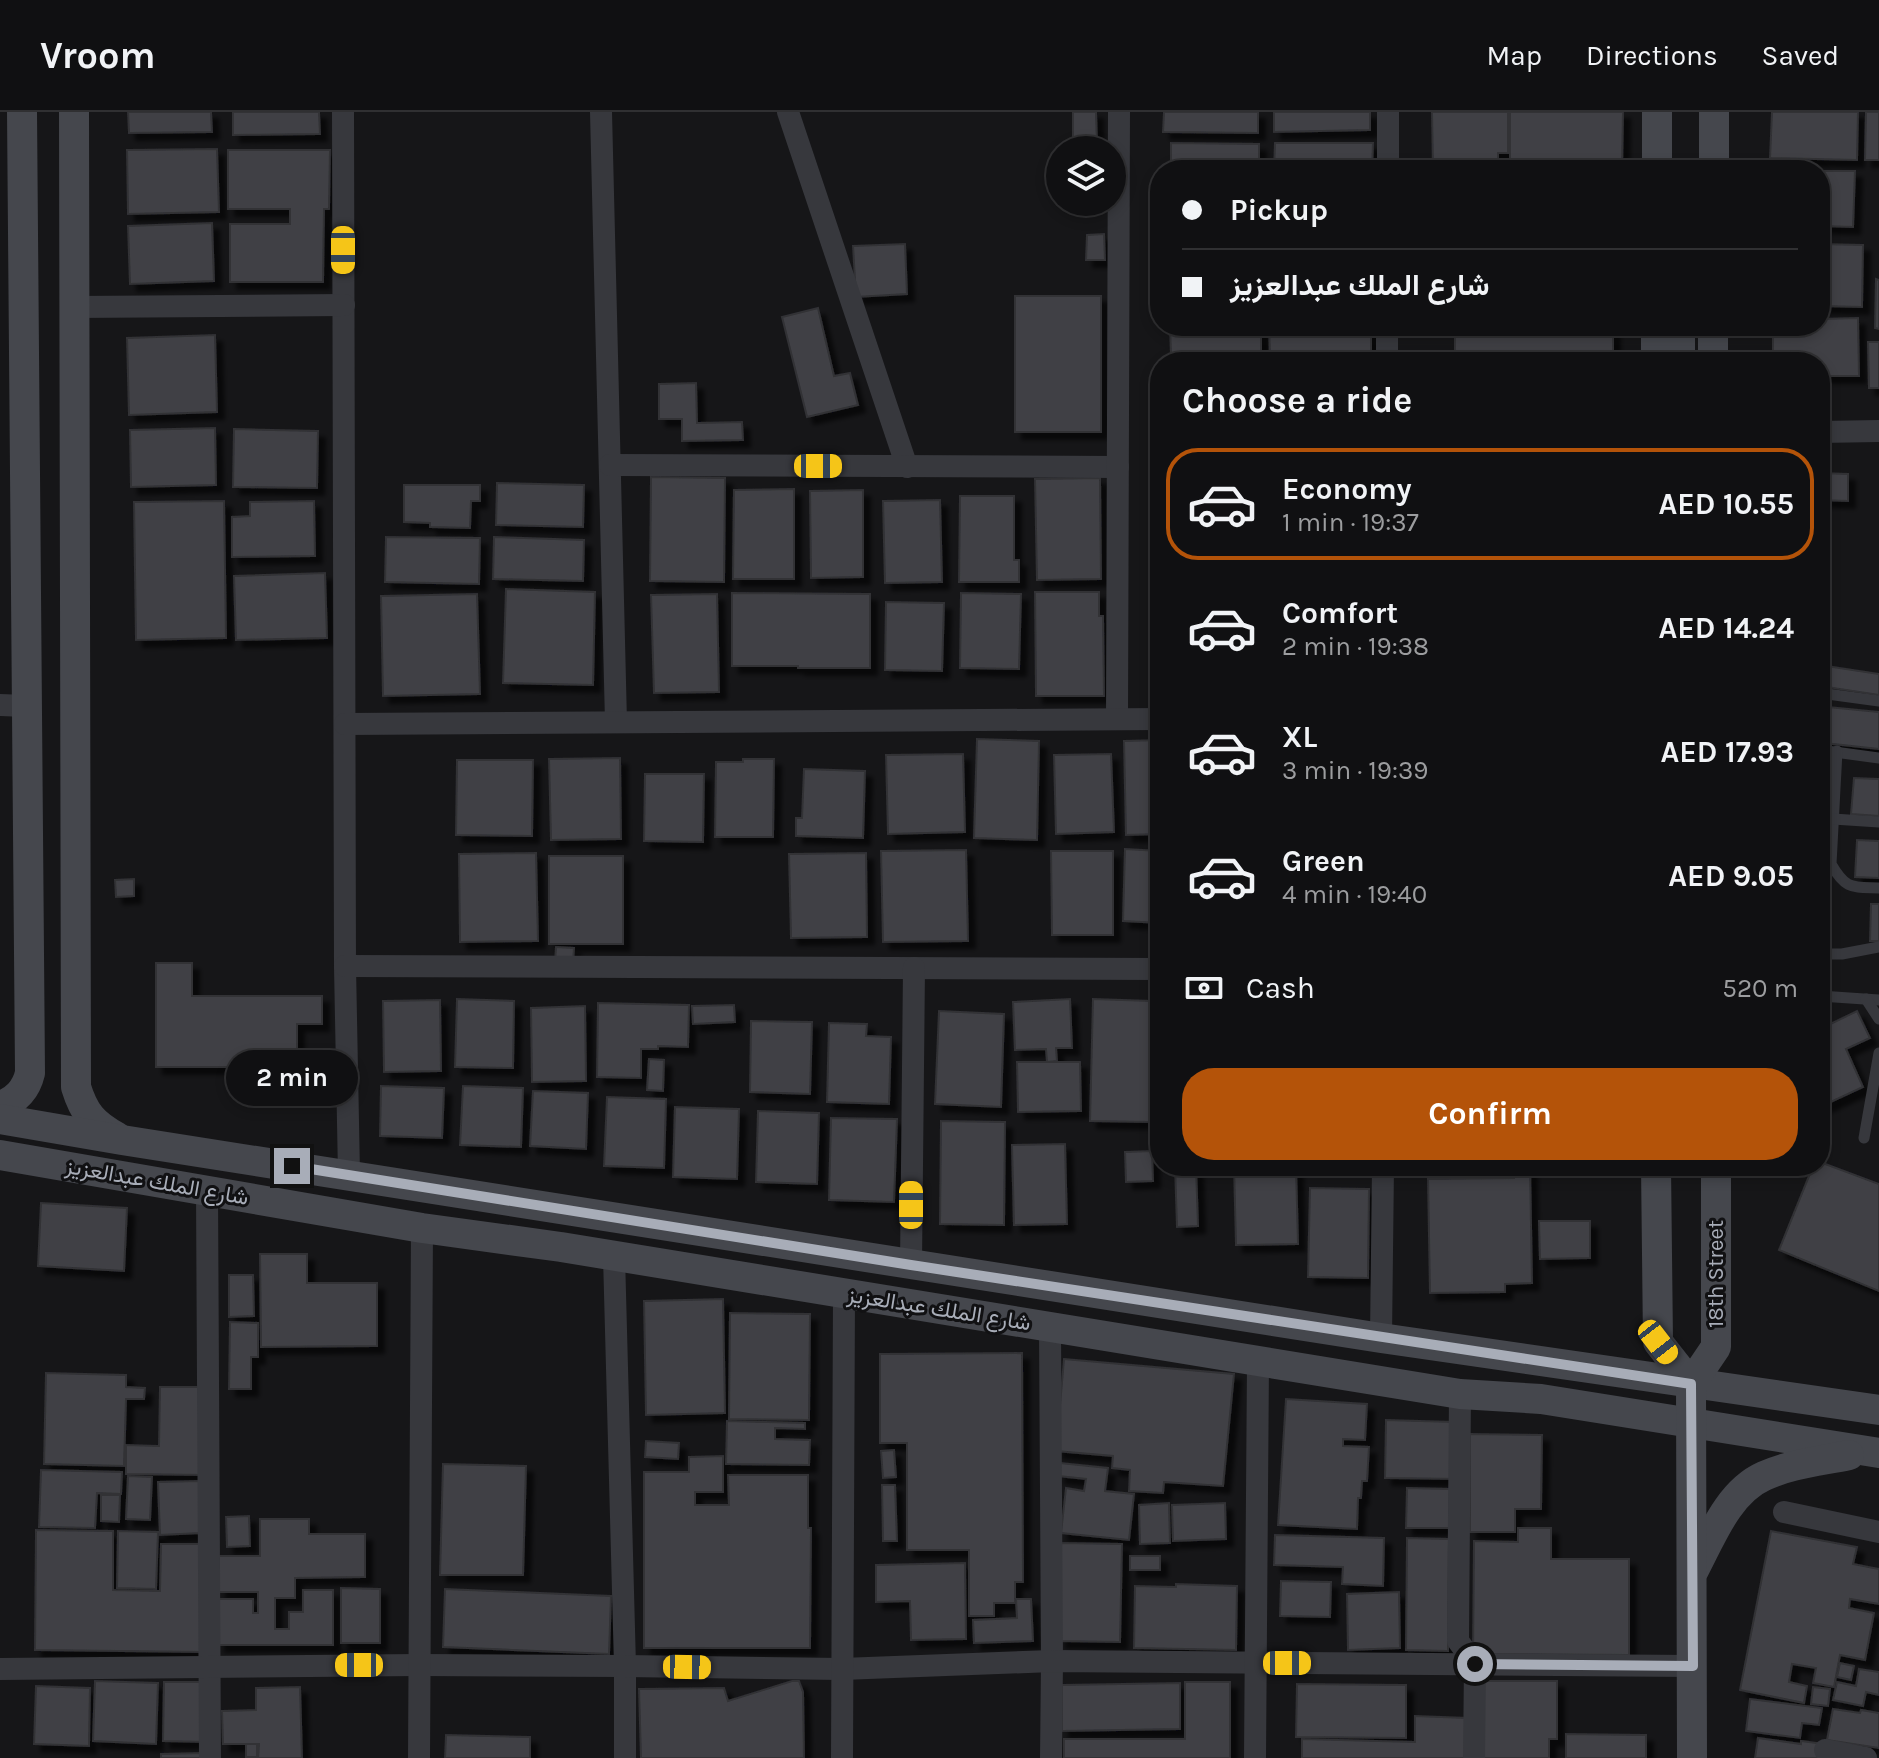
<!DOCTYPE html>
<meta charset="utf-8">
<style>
body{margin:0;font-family:Karla,Vazirmatn,sans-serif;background:#19191b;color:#f1f3f6;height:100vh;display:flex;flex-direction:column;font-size:30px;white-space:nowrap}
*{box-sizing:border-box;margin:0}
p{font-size:26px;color:#9c9d9f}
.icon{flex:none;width:44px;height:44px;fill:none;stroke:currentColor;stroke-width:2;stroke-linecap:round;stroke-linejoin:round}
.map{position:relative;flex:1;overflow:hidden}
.drawer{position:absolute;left:1150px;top:240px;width:680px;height:824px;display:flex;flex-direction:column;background:#101012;border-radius:32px;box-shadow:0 4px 12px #0003,0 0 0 2px #303032}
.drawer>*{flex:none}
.banner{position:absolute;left:1150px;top:48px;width:680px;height:176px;border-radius:32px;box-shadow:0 4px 12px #0003,0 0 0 2px #303032;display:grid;align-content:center;height:176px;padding:0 32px;background:#101012}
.fabs{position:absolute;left:1046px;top:24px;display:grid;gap:16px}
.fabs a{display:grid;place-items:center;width:80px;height:80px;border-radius:50%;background:#101012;box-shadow:0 4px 12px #0003,0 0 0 2px #303032;font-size:40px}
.end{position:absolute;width:36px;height:36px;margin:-18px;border:10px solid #a8adb8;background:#111;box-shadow:0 0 0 4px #111}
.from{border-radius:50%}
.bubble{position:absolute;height:56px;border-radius:28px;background:#101012;box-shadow:0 4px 12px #0003,0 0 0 2px #303032;font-size:26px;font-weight:700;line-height:56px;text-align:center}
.car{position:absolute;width:24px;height:48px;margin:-24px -12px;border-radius:10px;box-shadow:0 0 6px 2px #0007;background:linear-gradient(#f5c518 24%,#345 0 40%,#f5c518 0 76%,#345 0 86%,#f5c518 0)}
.banner b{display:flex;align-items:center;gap:28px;height:76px;font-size:30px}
.banner b+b{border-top:2px solid #303032}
.banner i{width:20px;height:20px;background:#f1f3f6}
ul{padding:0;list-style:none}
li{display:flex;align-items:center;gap:24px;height:112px;margin:0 16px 12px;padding:0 16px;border:4px solid transparent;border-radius:32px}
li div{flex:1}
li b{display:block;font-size:30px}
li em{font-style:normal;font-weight:700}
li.on{border-color:#b45309}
li>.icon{width:72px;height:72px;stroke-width:1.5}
h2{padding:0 32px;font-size:36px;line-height:96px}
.pay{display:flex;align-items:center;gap:20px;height:88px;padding:0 32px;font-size:30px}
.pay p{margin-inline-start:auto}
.cta{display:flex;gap:16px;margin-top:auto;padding:16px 32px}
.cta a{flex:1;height:92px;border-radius:32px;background:#b45309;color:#fff;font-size:32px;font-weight:700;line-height:92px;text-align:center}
header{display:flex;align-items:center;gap:48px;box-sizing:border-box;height:112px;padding:0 40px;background:#101012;border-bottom:2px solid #303032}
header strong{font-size:38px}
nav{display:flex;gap:44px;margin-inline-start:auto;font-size:28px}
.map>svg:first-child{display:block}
.building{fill:#404145;stroke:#303034;stroke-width:2;filter:url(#shadow)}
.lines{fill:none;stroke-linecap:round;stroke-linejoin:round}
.lane{stroke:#37383d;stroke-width:11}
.street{stroke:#37383d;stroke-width:22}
.secondary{stroke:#45474d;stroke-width:30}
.route{stroke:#a8adb8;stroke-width:10}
.labels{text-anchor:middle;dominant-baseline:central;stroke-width:6;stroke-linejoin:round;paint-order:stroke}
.street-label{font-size:22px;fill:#a8adb8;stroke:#111113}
</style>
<header>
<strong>Vroom</strong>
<nav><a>Map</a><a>Directions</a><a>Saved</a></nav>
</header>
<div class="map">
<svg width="1879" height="1646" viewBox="0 0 1879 1646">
<defs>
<filter id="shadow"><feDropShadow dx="7" dy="7" stdDeviation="2" flood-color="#0009"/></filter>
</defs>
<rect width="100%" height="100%" fill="#161618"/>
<g class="building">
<polygon points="128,0 211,0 212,20 129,21"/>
<polygon points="233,0 319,0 320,22 233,23"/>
<polygon points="1073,0 1096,0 1097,31 1073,31"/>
<polygon points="1164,0 1258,0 1258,21 1163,20"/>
<polygon points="1274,0 1370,0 1370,18 1274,20"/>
<polygon points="1432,0 1508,0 1508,41 1498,41 1498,58 1433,58"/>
<polygon points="1510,0 1623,0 1622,58 1510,58"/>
<polygon points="1772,0 1858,0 1857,48 1770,46"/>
<polygon points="1866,0 1879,0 1879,48 1865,48"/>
<polygon points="1171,31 1259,32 1259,58 1171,58"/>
<polygon points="1275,31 1373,31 1372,58 1274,58"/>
<polygon points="217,37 219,100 128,102 127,38"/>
<polygon points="228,38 330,38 329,97 324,97 323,170 230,170 230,112 290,112 290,97 228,97"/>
<polygon points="1820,59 1855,59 1853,115 1820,114"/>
<polygon points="212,111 214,169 130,172 128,114"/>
<polygon points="1104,122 1105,148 1086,148 1087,123"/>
<polygon points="905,132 907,182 856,185 853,134"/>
<polygon points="1820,132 1863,133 1862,195 1820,194"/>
<polygon points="1876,167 1879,168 1879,217 1875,216"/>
<rect x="1015" y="184" width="86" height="136"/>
<polygon points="818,196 834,264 850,261 858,293 807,305 782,205"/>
<polygon points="1858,206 1859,264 1820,264 1820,250 1773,250 1773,214 1820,214 1820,207"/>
<polygon points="1170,214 1261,214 1261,243 1171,244"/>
<polygon points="1269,214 1371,214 1371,242 1270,244"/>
<rect x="1455" y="214" width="158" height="36"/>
<polygon points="215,223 217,300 129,303 127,226"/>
<polygon points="1868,230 1879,230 1879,276 1869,276"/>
<polygon points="696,271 697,311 742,310 743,328 682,329 682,307 659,307 659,272"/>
<polygon points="215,316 216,373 131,375 130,318"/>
<polygon points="234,317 318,319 317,376 233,375"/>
<polygon points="1820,361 1848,362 1848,389 1820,388"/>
<polygon points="651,365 725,366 724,470 650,469"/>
<polygon points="1100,366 1101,467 1037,468 1035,367"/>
<polygon points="497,371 584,373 583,415 496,413"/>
<polygon points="404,373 480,373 480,389 471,389 470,416 430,415 430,411 404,410"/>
<polygon points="794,377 794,467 733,467 734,378"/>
<polygon points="863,378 863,465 811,466 810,379"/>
<polygon points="960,384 1014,384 1014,448 1019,448 1019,470 959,470"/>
<polygon points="940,388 942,470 885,471 883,389"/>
<polygon points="224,389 226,526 136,528 134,390"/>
<polygon points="314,389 315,444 232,445 232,405 250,404 250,390"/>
<polygon points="1150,402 1160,402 1160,470 1152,471"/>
<polygon points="386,425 480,426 479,472 385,470"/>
<polygon points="494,425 584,428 583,469 493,467"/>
<polygon points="325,461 327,526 236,528 234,464"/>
<polygon points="506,477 595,480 593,573 503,571"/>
<polygon points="1035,480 1099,480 1099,504 1103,504 1104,584 1036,584"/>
<polygon points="732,481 870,482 870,556 798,556 798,554 732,554"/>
<polygon points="961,481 1021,482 1019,557 960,556"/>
<polygon points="1154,481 1160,481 1160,527 1155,527"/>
<polygon points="477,482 480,582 383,584 381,484"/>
<polygon points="717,482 719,580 654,581 651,483"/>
<polygon points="886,490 944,491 942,559 885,558"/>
<polygon points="1153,532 1160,532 1160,557 1154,558"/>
<polygon points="1820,553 1879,562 1879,583 1820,574"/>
<polygon points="1160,569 1160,587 1152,587 1151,570"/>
<polygon points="1828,595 1879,600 1879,637 1824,631"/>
<polygon points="977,627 1039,629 1037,728 974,726"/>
<polygon points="1160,628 1160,722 1126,723 1124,629"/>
<polygon points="963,642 965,720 888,722 886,643"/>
<polygon points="1111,642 1114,720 1056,722 1054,643"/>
<polygon points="620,646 621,727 551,728 549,647"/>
<polygon points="743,647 774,647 773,725 715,725 716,650 743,650"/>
<polygon points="457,648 533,648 532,724 456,723"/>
<polygon points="804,657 865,659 863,726 796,724 796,706 802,706"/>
<polygon points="645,662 704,662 703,730 644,729"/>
<polygon points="1854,666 1879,667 1879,704 1851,702"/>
<polygon points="1857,728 1879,729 1879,766 1855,765"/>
<polygon points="1125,737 1160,739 1160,811 1123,809"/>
<polygon points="966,738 968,829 883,830 881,739"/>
<polygon points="1051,739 1113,739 1113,823 1052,823"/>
<polygon points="536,741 538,829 460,830 459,742"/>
<polygon points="866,741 867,825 791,826 789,742"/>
<rect x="549" y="744" width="74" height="88"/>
<polygon points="134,767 134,784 116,785 115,768"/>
<polygon points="1871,792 1879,792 1879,829 1870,829"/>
<polygon points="556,835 574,836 573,851 555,850"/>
<polygon points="156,851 192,851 192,884 322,884 322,912 297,912 297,955 156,955"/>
<polygon points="457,887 514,889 513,956 455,955"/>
<polygon points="1070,887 1072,936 1056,936 1057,949 1047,950 1046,937 1015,938 1013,890"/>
<polygon points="1093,887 1152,889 1149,1010 1090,1009"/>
<polygon points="440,888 441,959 384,960 383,889"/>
<polygon points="598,891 689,893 688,935 658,934 658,937 641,937 641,966 597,965"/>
<polygon points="734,893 735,910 693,912 692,894"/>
<polygon points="585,894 586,969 532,970 531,896"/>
<polygon points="939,899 1004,902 1001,995 935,992"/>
<polygon points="1857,899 1870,926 1846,937 1863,975 1820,995 1820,917"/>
<polygon points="751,909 812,910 810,982 750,980"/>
<polygon points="829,911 867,912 866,924 891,925 889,992 827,990"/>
<polygon points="649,947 664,948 663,979 647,978"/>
<polygon points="1017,950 1080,950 1081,999 1018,1000"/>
<polygon points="381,974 444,976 442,1026 380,1024"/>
<polygon points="463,974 523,976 521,1035 460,1033"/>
<polygon points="533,979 588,981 586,1037 530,1034"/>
<polygon points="607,985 666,987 664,1056 604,1054"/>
<polygon points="675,995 739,997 737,1067 673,1065"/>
<polygon points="758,999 819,1001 817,1072 756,1070"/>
<polygon points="831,1006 897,1007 894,1090 829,1088"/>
<polygon points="941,1009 1005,1010 1004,1113 940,1112"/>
<polygon points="1065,1032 1067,1112 1014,1113 1012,1033"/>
<polygon points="1152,1039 1153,1069 1126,1070 1125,1040"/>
<polygon points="1820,1050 1879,1072 1879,1179 1779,1138 1813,1054 1820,1054"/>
<polygon points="1175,1054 1196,1054 1198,1114 1177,1115"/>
<polygon points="1234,1054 1296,1054 1298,1132 1236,1133"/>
<polygon points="1514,1054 1530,1054 1532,1171 1505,1172 1505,1180 1430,1181 1428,1067 1514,1066"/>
<polygon points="1310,1076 1369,1077 1368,1166 1308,1165"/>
<polygon points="41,1091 127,1096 124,1159 38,1154"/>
<polygon points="1539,1109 1590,1109 1590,1146 1540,1147"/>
<polygon points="260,1142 307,1142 307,1171 377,1171 377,1234 261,1235"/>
<polygon points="229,1163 253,1163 254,1204 229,1205"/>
<polygon points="723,1187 725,1301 646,1303 644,1189"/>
<polygon points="730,1201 810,1202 809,1308 729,1307"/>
<polygon points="230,1210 258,1211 258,1245 251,1245 251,1277 229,1277"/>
<polygon points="1022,1241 1023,1470 1015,1470 1015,1491 994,1491 994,1504 969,1504 969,1438 907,1438 907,1331 880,1331 880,1242"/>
<polygon points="1064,1247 1234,1262 1223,1374 1164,1370 1163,1381 1129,1379 1130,1358 1112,1356 1113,1344 1056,1339"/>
<polygon points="46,1261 126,1263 126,1275 145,1276 144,1287 126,1287 124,1354 44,1352"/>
<polygon points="160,1275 205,1275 203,1363 126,1362 126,1333 159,1334"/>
<polygon points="1286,1287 1367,1292 1365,1328 1343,1327 1343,1334 1369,1335 1367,1369 1362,1369 1361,1386 1358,1386 1357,1417 1278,1413"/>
<polygon points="1386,1308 1455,1310 1459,1367 1385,1366"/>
<polygon points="727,1309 805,1311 805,1317 775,1316 775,1327 810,1328 809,1353 726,1352"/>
<polygon points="1470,1322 1542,1323 1541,1397 1515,1397 1515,1420 1470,1420"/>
<polygon points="646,1329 679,1331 678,1347 645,1345"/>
<polygon points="894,1338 896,1365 883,1366 881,1339"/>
<polygon points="723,1344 723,1380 695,1380 695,1393 729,1393 728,1363 808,1363 808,1416 811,1416 810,1536 644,1536 644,1360 689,1360 689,1345"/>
<polygon points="1060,1351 1108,1356 1105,1379 1134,1382 1129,1428 1061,1421 1066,1376 1084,1379 1086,1367 1058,1364"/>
<polygon points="443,1352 526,1354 523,1463 440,1463"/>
<polygon points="41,1358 122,1360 121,1382 97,1381 95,1416 39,1415"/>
<polygon points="128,1364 152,1365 150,1408 126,1407"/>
<polygon points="199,1369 201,1421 160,1423 158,1370"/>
<polygon points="882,1373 895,1373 897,1429 883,1429"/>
<polygon points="1407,1376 1450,1377 1449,1416 1406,1416"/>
<polygon points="101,1383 120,1383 119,1410 101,1409"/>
<polygon points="1169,1391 1170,1431 1140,1432 1139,1393"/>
<polygon points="1225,1391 1226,1427 1173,1429 1172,1393"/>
<polygon points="249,1404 250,1434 227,1435 226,1405"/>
<polygon points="260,1407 309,1407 309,1422 365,1422 365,1465 295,1466 295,1486 275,1486 275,1517 289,1517 289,1500 303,1500 303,1478 333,1478 333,1533 218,1533 218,1487 253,1487 253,1501 258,1501 258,1480 219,1480 219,1444 260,1444"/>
<polygon points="1518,1416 1551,1416 1551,1447 1629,1447 1629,1543 1473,1542 1474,1429 1518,1430"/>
<polygon points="36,1418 113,1419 113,1478 160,1479 161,1432 203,1432 202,1540 35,1538"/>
<polygon points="118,1419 158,1420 156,1477 117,1476"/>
<polygon points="1771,1419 1857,1435 1853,1452 1879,1457 1879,1492 1850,1487 1849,1496 1874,1501 1865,1548 1840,1543 1834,1575 1813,1571 1816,1556 1792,1552 1789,1570 1807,1574 1804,1591 1740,1578"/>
<polygon points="1275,1423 1384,1426 1383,1474 1342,1472 1343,1455 1274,1453"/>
<polygon points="1407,1426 1449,1427 1448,1539 1406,1538"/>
<polygon points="1061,1431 1122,1432 1120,1530 1059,1529"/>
<rect x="1130" y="1444" width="30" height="14"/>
<polygon points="965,1451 966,1527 911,1528 910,1489 876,1490 876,1453"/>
<polygon points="1281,1469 1331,1470 1330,1505 1280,1504"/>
<polygon points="1176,1472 1237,1474 1236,1538 1134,1536 1135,1474 1176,1475"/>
<polygon points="341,1476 380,1477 380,1531 341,1531"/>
<polygon points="445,1477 611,1484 609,1542 443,1535"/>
<polygon points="1399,1480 1400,1536 1348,1538 1347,1482"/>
<polygon points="1016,1487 1031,1487 1033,1529 974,1531 973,1508 1017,1506"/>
<polygon points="1840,1551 1854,1554 1851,1568 1837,1565"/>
<polygon points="1859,1557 1879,1560 1879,1583 1866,1580 1863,1594 1833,1588 1837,1570 1856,1574"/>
<polygon points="95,1569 158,1571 156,1632 93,1629"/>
<polygon points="792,1569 799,1569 803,1580 804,1646 641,1646 639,1577 724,1576 728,1589"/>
<polygon points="1478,1569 1557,1569 1557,1627 1549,1627 1549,1646 1479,1646"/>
<polygon points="164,1570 207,1570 206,1630 163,1629"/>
<polygon points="1185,1570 1230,1570 1230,1646 1064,1646 1064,1627 1185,1627"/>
<polygon points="1180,1571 1180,1617 1062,1619 1062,1573"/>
<polygon points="1297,1572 1406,1573 1406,1626 1296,1625"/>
<polygon points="36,1574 90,1576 89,1634 34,1632"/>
<polygon points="300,1575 302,1646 258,1646 259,1632 223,1632 222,1599 256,1598 256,1576"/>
<polygon points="1813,1575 1830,1577 1828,1594 1811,1592"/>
<polygon points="1750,1587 1822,1596 1819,1613 1802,1611 1800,1626 1746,1619"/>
<polygon points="1833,1597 1860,1601 1861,1598 1879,1601 1879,1636 1827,1628"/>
<polygon points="1415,1604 1468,1606 1466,1646 1302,1646 1302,1627 1415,1630"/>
<polygon points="1566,1622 1646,1623 1646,1646 1566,1646"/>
<polygon points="446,1623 530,1625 530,1646 445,1646"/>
<polygon points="1758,1626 1801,1632 1801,1629 1825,1632 1824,1646 1755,1646"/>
<rect x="246" y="1632" width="11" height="13"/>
<polygon points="203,1641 203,1646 161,1646 161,1642"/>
</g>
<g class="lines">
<g class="lane">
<polyline points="1820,581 1879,589"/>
<polyline points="1820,638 1879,646"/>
<path d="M1837,639l-6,113c15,26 21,23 48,24"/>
<polyline points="1833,707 1879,710"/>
<polyline points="1820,842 1842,842 1879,835"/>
<polyline points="1820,884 1879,888"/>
<polyline points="1866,887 1879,907"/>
<polyline points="1864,1026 1879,941"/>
</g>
<g class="street">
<polyline points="343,0 345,854 349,1062"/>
<polyline points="601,0 616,610"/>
<polyline points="788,0 907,355"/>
<polyline points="1388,58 1388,0"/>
<polyline points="74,195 344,193"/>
<polyline points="1387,250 1387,214"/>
<polyline points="1820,320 1879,319"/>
<polyline points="610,353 1118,355"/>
<polyline points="0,593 26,594"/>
<polyline points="1117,607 1119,0"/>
<polyline points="345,612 1160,607"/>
<polyline points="345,854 1160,857"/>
<polyline points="207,1079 210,1646"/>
<polyline points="614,1144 625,1554 625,1646"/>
<polyline points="911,1153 914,856"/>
<polyline points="1050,1216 1052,1549 1051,1646"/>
<polyline points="1381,1226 1383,1054"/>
<polyline points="1460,1282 1458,1529 1475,1552 1474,1646"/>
<polyline points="1784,1400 1879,1420"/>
<polyline points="0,1557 419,1553 625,1554 842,1557 1052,1549 1693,1554"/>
<polyline points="1825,1638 1866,1646"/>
<polyline points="419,1646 422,1116"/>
<polyline points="842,1646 844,1182"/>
<polyline points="1255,1646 1258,1250"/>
</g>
<g class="secondary">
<path d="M74,0l2,975c8,26 17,37 41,50"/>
<polyline points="1657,58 1657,0"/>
<polyline points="1714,58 1714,0"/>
<polyline points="1680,214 1680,250"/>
<polyline points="1656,250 1656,214"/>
<polyline points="1713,250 1713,214"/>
<path d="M0,994c16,-6 26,-16 30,-33l-8,-961"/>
<polyline points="0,1007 122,1028 1381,1226 1879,1298"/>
<polyline points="0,1043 422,1116 561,1135 1460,1282 1541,1287 1879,1341"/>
<polyline points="1656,1054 1658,1230 1691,1272"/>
<path d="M1694,1458c17,-32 34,-78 70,-94 26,-12 57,-15 85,-21"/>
<polyline points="1692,1646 1691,1272 1716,1235 1716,1054"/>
</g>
</g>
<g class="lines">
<polyline class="route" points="292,1054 911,1153 1691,1272 1693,1554 1475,1552"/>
</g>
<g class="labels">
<g class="street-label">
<text transform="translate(157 1070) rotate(10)">شارع الملك عبدالعزيز</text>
<text transform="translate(1716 1162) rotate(-90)">18th Street</text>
<text transform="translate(939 1197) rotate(9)">شارع الملك عبدالعزيز</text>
</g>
</g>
</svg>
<div class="fabs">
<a><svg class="icon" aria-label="layers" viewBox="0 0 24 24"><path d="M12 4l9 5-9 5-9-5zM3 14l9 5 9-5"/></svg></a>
</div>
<i class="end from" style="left:1475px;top:1552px"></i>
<i class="end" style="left:292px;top:1054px"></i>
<div class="bubble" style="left:226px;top:938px;width:132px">2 min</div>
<i class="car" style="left:343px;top:138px;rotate:180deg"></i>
<i class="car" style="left:818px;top:354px;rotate:90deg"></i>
<i class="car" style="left:911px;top:1093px;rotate:0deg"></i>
<i class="car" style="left:1658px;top:1230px;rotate:142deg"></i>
<i class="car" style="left:1287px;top:1551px;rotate:90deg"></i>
<i class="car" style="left:359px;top:1553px;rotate:270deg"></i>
<i class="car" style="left:687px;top:1555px;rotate:91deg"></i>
<div class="banner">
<b><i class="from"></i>Pickup</b>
<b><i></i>شارع الملك عبدالعزيز</b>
</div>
<section class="drawer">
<h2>Choose a ride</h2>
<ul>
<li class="on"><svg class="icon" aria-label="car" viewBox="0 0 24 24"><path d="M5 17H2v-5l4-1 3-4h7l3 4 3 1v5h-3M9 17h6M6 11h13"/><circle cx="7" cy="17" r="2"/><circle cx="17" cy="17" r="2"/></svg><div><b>Economy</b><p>1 min · 19:37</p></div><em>AED 10.55</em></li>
<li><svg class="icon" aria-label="car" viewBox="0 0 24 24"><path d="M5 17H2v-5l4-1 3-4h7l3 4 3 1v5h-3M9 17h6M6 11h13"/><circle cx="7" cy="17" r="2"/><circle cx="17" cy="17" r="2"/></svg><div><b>Comfort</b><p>2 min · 19:38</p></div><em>AED 14.24</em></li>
<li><svg class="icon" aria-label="car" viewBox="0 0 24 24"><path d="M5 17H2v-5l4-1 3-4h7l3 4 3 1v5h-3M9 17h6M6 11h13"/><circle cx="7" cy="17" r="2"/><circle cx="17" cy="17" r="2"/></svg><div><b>XL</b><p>3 min · 19:39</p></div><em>AED 17.93</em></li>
<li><svg class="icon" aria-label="car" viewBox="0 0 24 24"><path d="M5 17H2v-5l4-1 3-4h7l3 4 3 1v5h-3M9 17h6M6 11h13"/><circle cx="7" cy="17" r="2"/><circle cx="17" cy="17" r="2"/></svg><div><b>Green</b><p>4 min · 19:40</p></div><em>AED 9.05</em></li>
</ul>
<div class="pay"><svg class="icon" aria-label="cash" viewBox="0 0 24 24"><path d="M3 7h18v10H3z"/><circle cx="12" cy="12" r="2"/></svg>Cash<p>520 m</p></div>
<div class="cta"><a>Confirm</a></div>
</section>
</div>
